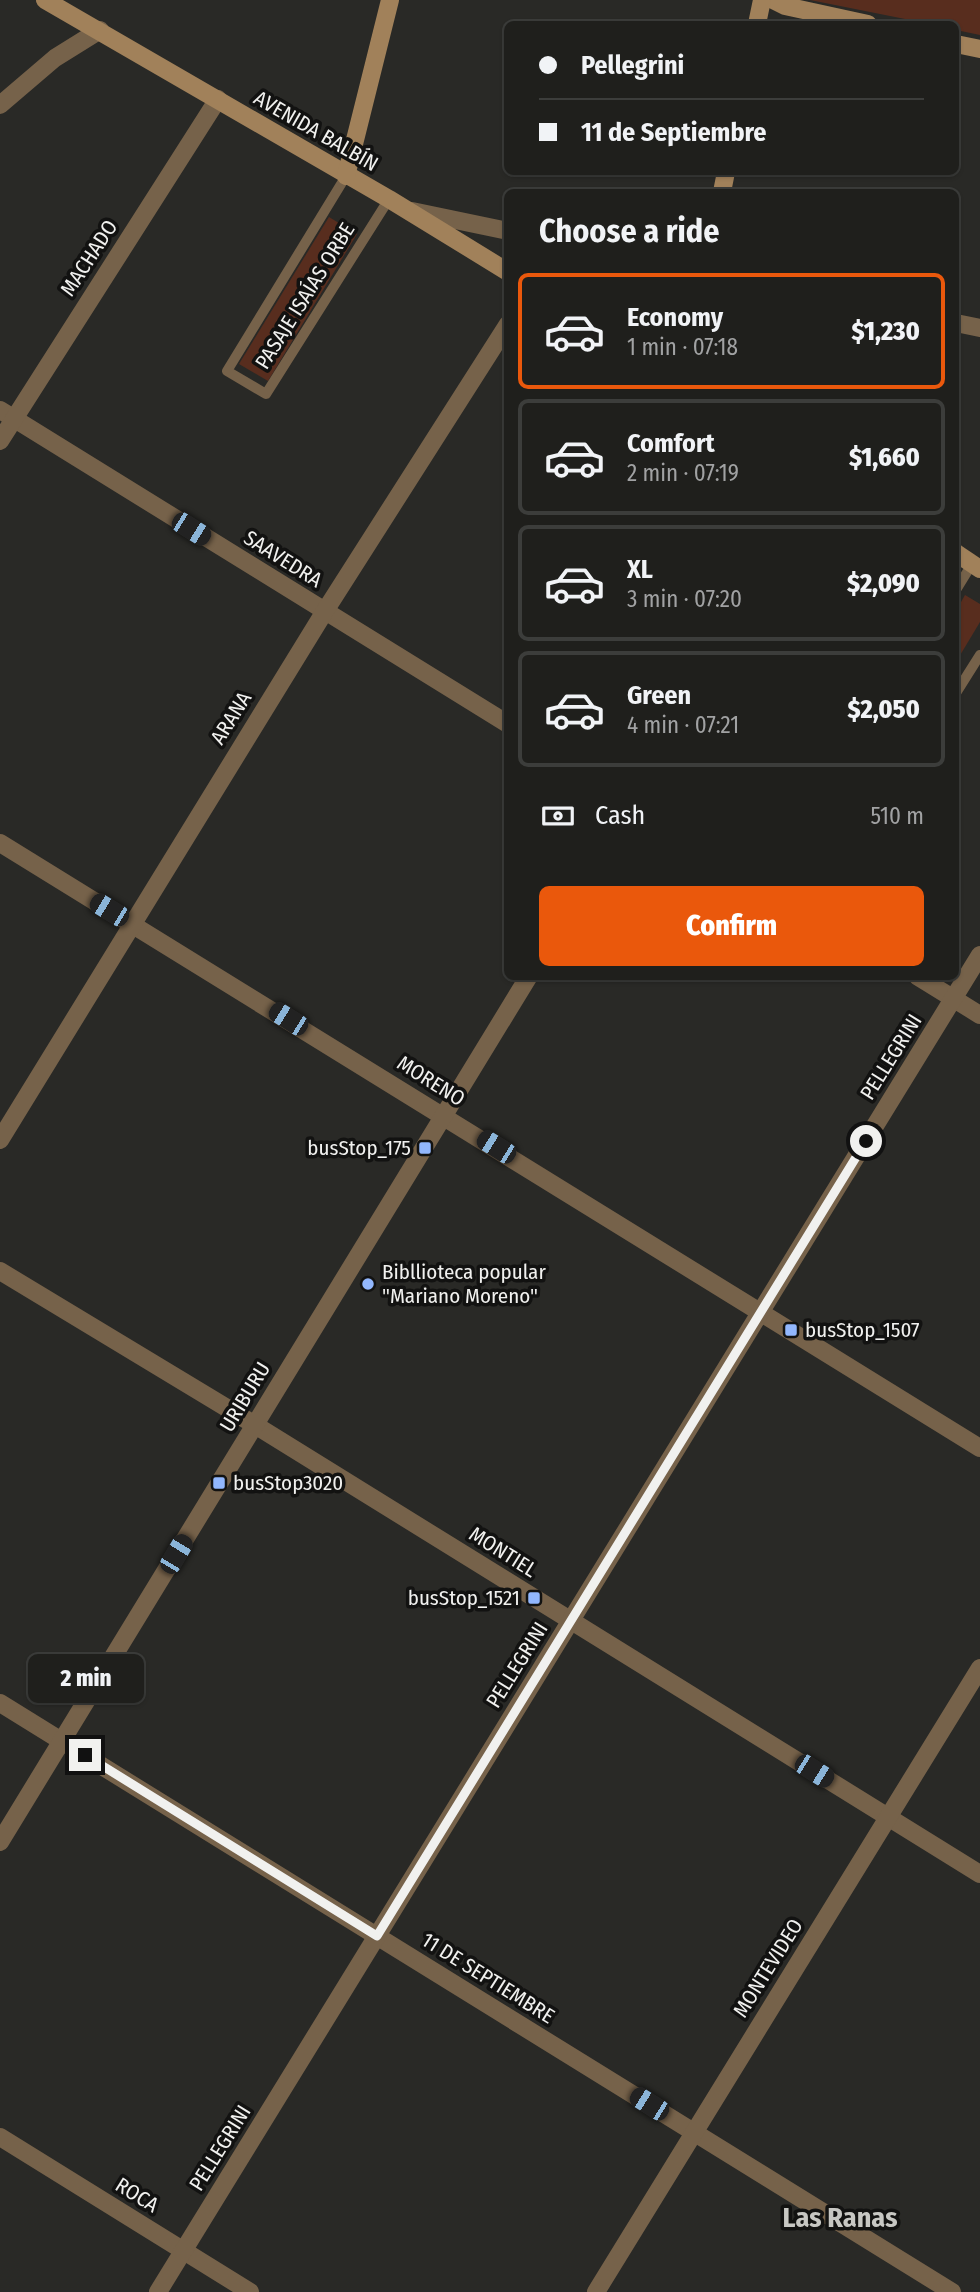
<!DOCTYPE html>
<meta charset="utf-8">
<style>
body{margin:0;font-family:"Fira Sans Condensed",sans-serif;background:#2c2c29;color:#f1f3f6;height:100vh;display:flex;flex-direction:column;font-size:26px;white-space:nowrap}
*{box-sizing:border-box;margin:0}
p{font-size:23px;color:#a1a2a3}
.icon{flex:none;width:38px;height:38px;fill:none;stroke:currentColor;stroke-width:2;stroke-linecap:round;stroke-linejoin:round}
.map{position:relative;flex:1;overflow:hidden}
.panel{position:absolute;left:504px;top:189px;width:455px;height:791px;display:flex;flex-direction:column;background:#1f1f1c;border-radius:10px;box-shadow:0 2px 5px #0004,0 0 0 2px #3c3d3b}
.panel>*{flex:none}
.hud{position:absolute;left:504px;top:21px;width:455px;height:154px;border-radius:10px;box-shadow:0 2px 5px #0004,0 0 0 2px #3c3d3b;display:grid;align-content:center;height:154px;padding:0 35px;background:#1f1f1c}
.end{position:absolute;width:32px;height:32px;margin:-16px;border:9px solid #f1f1ef;background:#111;box-shadow:0 0 0 4px #111}
.from{border-radius:50%}
.bubble{position:absolute;height:49px;border-radius:10px;background:#1f1f1c;box-shadow:0 2px 5px #0004,0 0 0 2px #3c3d3b;font-size:23px;font-weight:800;line-height:49px;text-align:center}
.car{position:absolute;width:21px;height:42px;margin:-21px -10px;border-radius:9px;box-shadow:0 0 5px 2px #0007;background:linear-gradient(#222 24%,#8ab4d8 0 40%,#222 0 76%,#8ab4d8 0 86%,#222 0)}
.hud b{display:flex;align-items:center;gap:24px;height:66px;font-size:26px}
.hud b+b{border-top:2px solid #3c3d3b}
.hud i{width:18px;height:18px;background:#f1f3f6}
ul{padding:0;list-style:none}
li{display:flex;align-items:center;gap:21px;height:116px;margin:0 14px 10px;padding:0 21px;border:4px solid #3c3d3b;border-radius:10px}
li div{flex:1}
li b{display:block;font-size:26px}
li em{font-style:normal;font-weight:800}
li.on{border-color:#ea580c}
li>.icon{width:63px;height:63px;stroke-width:1.5}
h2{padding:0 35px;font-size:32px;line-height:84px}
.pay{display:flex;align-items:center;gap:18px;height:77px;padding:0 35px;font-size:26px}
.pay p{margin-inline-start:auto}
.action{display:flex;gap:14px;margin-top:auto;padding:14px 35px}
.action a{flex:1;height:80px;border-radius:10px;background:#ea580c;color:#fff;font-size:28px;font-weight:800;line-height:80px;text-align:center}
.map>svg:first-child{display:block}
.green{fill:#582d1e}
.lines{fill:none;stroke-linecap:round;stroke-linejoin:round}
.lane{stroke:#76624a;stroke-width:10}
.street{stroke:#76624a;stroke-width:18}
.secondary{stroke:#a1815a;stroke-width:18}
.route{stroke:#f1f1ef;stroke-width:9}
.poi-dot{fill:#92b7fd;stroke:#121211;stroke-width:2.5}
.labels{text-anchor:middle;dominant-baseline:central;stroke-width:7;stroke-linejoin:round;paint-order:stroke}
.street-label{font-size:21px;fill:#f1f1ef;stroke:#121211}
.poi-label{font-size:21px;fill:#f1f1ef;stroke:#121211;text-anchor:start}
.district-label{font-size:28px;font-weight:bold;fill:#c7c7c3;stroke:#121211}
</style>
<div class="map">
<svg width="980" height="2292" viewBox="0 0 980 2292">
<rect width="100%" height="100%" fill="#292926"/>
<g class="green">
<polygon points="810,0 980,0 980,35 956,30 956,24 930,24"/>
<polygon points="329,217 357,234 268,381 239,364"/>
<polygon points="965,595 980,604 980,622 956,662 956,611"/>
</g>
<g class="lines">
<g class="lane">
<polyline points="346,176 227,371 266,394 389,199"/>
<polyline points="956,590 972,564"/>
<polyline points="956,693 980,655"/>
</g>
<g class="street">
<polyline points="0,105 55,58 100,30"/>
<polyline points="412,211 508,231"/>
<polyline points="956,323 980,328"/>
<polyline points="0,410 508,724"/>
<polyline points="0,441 218,99"/>
<polyline points="0,843 980,1448"/>
<polyline points="917,976 980,1015"/>
<polyline points="0,1140 325,611 508,324"/>
<polyline points="0,1271 255,1425 980,1874"/>
<polyline points="0,1703 952,2292"/>
<polyline points="0,1842 529,976"/>
<polyline points="0,2137 250,2292"/>
<polyline points="158,2292 980,955"/>
<polyline points="596,2292 980,1668"/>
</g>
<g class="secondary">
<polyline points="45,0 389,199 508,272"/>
<polyline points="773,0 785,6 868,24"/>
<polyline points="757,24 762,0"/>
<polyline points="956,44 980,49"/>
<polyline points="346,176 390,0"/>
<polyline points="722,192 726,172"/>
<polyline points="956,553 980,569"/>
</g>
</g>
<g class="lines">
<polyline class="route" points="85,1755 377,1936 866,1141"/>
</g>
<g class="poi-dot">
<rect x="418" y="1141" width="14" height="14" rx="3.5"/>
<circle cx="368" cy="1284" r="7"/>
<rect x="784" y="1323" width="14" height="14" rx="3.5"/>
<rect x="212" y="1476" width="14" height="14" rx="3.5"/>
<rect x="527" y="1591" width="14" height="14" rx="3.5"/>
</g>
<g class="labels">
<g class="street-label">
<text transform="translate(316 131) rotate(30)">AVENIDA BALBÍN</text>
<text transform="translate(89 258) rotate(-57)">MACHADO</text>
<text transform="translate(305 296) rotate(-58)">PASAJE ISAÍAS ORBE</text>
<text transform="translate(283 559) rotate(32)">SAAVEDRA</text>
<text transform="translate(231 718) rotate(-58)">ARANA</text>
<text transform="translate(891 1057) rotate(-58)">PELLEGRINI</text>
<text transform="translate(431 1081) rotate(32)">MORENO</text>
<text transform="translate(245 1397) rotate(-59)">URIBURU</text>
<text transform="translate(503 1552) rotate(32)">MONTIEL</text>
<text transform="translate(517 1665) rotate(-58)">PELLEGRINI</text>
<text transform="translate(768 1968) rotate(-58)">MONTEVIDEO</text>
<text transform="translate(488 1978) rotate(32)">11 DE SEPTIEMBRE</text>
<text transform="translate(220 2148) rotate(-58)">PELLEGRINI</text>
<text transform="translate(137 2195) rotate(32)">ROCA</text>
</g>
<g class="poi-label">
<text x="411" y="1148" text-anchor="end">busStop_175</text>
<text x="382" y="1272">Bibllioteca popular<tspan x="382" dy="24">"Mariano Moreno"</tspan></text>
<text x="805" y="1330">busStop_1507</text>
<text x="233" y="1483">busStop3020</text>
<text x="520" y="1598" text-anchor="end">busStop_1521</text>
</g>
<g class="district-label">
<text x="840" y="2217">Las Ranas</text>
</g>
</g>
</svg>
<i class="end from" style="left:866px;top:1141px"></i>
<i class="end" style="left:85px;top:1755px"></i>
<div class="bubble" style="left:28px;top:1654px;width:116px">2 min</div>
<i class="car" style="left:191px;top:529px;rotate:122deg"></i>
<i class="car" style="left:109px;top:910px;rotate:301deg"></i>
<i class="car" style="left:288px;top:1019px;rotate:302deg"></i>
<i class="car" style="left:496px;top:1147px;rotate:302deg"></i>
<i class="car" style="left:176px;top:1554px;rotate:31deg"></i>
<i class="car" style="left:814px;top:1771px;rotate:122deg"></i>
<i class="car" style="left:649px;top:2104px;rotate:302deg"></i>
<div class="hud">
<b><i class="from"></i>Pellegrini</b>
<b><i></i>11 de Septiembre</b>
</div>
<section class="panel">
<h2>Choose a ride</h2>
<ul>
<li class="on"><svg class="icon" aria-label="car" viewBox="0 0 24 24"><path d="M5 17H2v-5l4-1 3-4h7l3 4 3 1v5h-3M9 17h6M6 11h13"/><circle cx="7" cy="17" r="2"/><circle cx="17" cy="17" r="2"/></svg><div><b>Economy</b><p>1 min · 07:18</p></div><em>$1,230</em></li>
<li><svg class="icon" aria-label="car" viewBox="0 0 24 24"><path d="M5 17H2v-5l4-1 3-4h7l3 4 3 1v5h-3M9 17h6M6 11h13"/><circle cx="7" cy="17" r="2"/><circle cx="17" cy="17" r="2"/></svg><div><b>Comfort</b><p>2 min · 07:19</p></div><em>$1,660</em></li>
<li><svg class="icon" aria-label="car" viewBox="0 0 24 24"><path d="M5 17H2v-5l4-1 3-4h7l3 4 3 1v5h-3M9 17h6M6 11h13"/><circle cx="7" cy="17" r="2"/><circle cx="17" cy="17" r="2"/></svg><div><b>XL</b><p>3 min · 07:20</p></div><em>$2,090</em></li>
<li><svg class="icon" aria-label="car" viewBox="0 0 24 24"><path d="M5 17H2v-5l4-1 3-4h7l3 4 3 1v5h-3M9 17h6M6 11h13"/><circle cx="7" cy="17" r="2"/><circle cx="17" cy="17" r="2"/></svg><div><b>Green</b><p>4 min · 07:21</p></div><em>$2,050</em></li>
</ul>
<div class="pay"><svg class="icon" aria-label="cash" viewBox="0 0 24 24"><path d="M3 7h18v10H3z"/><circle cx="12" cy="12" r="2"/></svg>Cash<p>510 m</p></div>
<div class="action"><a>Confirm</a></div>
</section>
</div>
